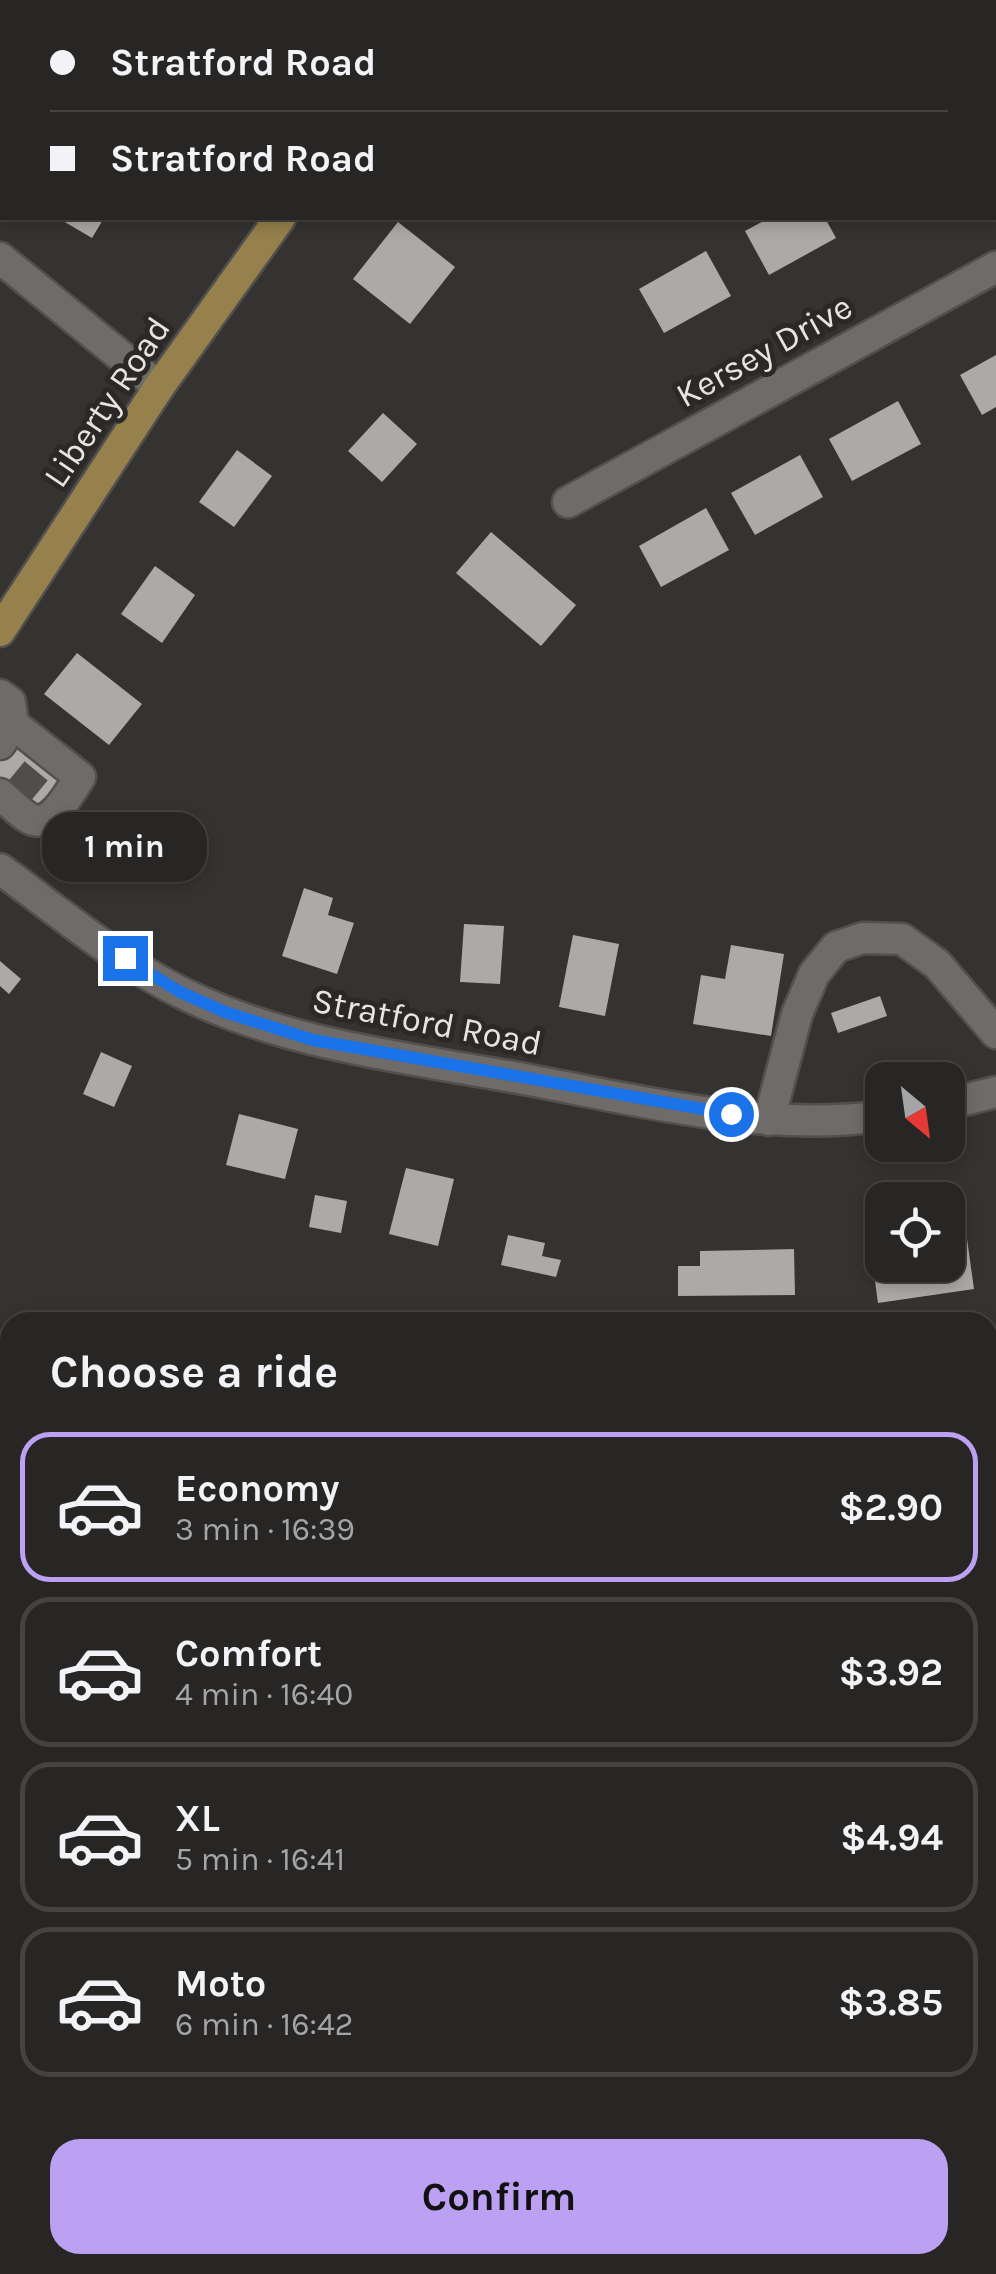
<!DOCTYPE html>
<meta charset="utf-8">
<style>
body{margin:0;font-family:Karla,sans-serif;background:#302e2d;color:#f1f3f6;height:100vh;display:flex;flex-direction:column;font-size:38px;white-space:nowrap}
*{box-sizing:border-box;margin:0}
p{font-size:32px;color:#a5a5a7}
.icon{flex:none;width:55px;height:55px;fill:none;stroke:currentColor;stroke-width:2;stroke-linecap:round;stroke-linejoin:round}
.map{position:relative;flex:1;overflow:hidden}
.drawer{position:absolute;left:0px;top:1312px;width:998px;height:962px;display:flex;flex-direction:column;background:#282625;border-radius:30px 30px 0 0;box-shadow:0 5px 15px #0003,0 0 0 2px #444342}
.drawer>*{flex:none}
.top-card{position:absolute;left:0px;top:0px;width:998px;height:220px;box-shadow:0 5px 15px #0003,0 0 0 2px #444342;display:grid;align-content:center;height:220px;padding:0 50px;background:#282625}
.needle{width:65px;rotate:151deg}
.fabs{position:absolute;left:865px;top:1062px;display:grid;gap:20px}
.fabs a{display:grid;place-items:center;width:100px;height:100px;border-radius:20px;background:#282625;box-shadow:0 5px 15px #0003,0 0 0 2px #444342;font-size:50px}
.end{position:absolute;width:45px;height:45px;margin:-22px;border:12px solid #1a73e8;background:#fff;box-shadow:0 0 0 5px #fff}
.from{border-radius:50%}
.bubble{position:absolute;height:70px;border-radius:30px;background:#282625;box-shadow:0 5px 15px #0003,0 0 0 2px #444342;font-size:32px;font-weight:700;line-height:70px;text-align:center}
.top-card b{display:flex;align-items:center;gap:35px;height:95px;font-size:38px}
.top-card b+b{border-top:2px solid #444342}
.top-card i{width:25px;height:25px;background:#f1f3f6}
ul{padding:0;list-style:none}
li{display:flex;align-items:center;gap:30px;height:150px;margin:0 20px 15px;padding:0 30px;border:5px solid #444342;border-radius:30px}
li div{flex:1}
li b{display:block;font-size:38px}
li em{font-style:normal;font-weight:700}
li.selected{border-color:#bca0f2}
li>.icon{width:90px;height:90px;stroke-width:1.5}
h2{padding:0 50px;font-size:45px;line-height:120px}
.primary-button{display:flex;gap:20px;margin-top:auto;padding:20px 50px}
.primary-button a{flex:1;height:115px;border-radius:30px;background:#bca0f2;color:#111;font-size:40px;font-weight:700;line-height:115px;text-align:center}
.map>svg:first-child{display:block}
.lines{fill:none;stroke-linecap:round;stroke-linejoin:round}
.stream{stroke:#474b04;stroke-width:10}
.building{fill:#ada9a8}
.minor-tunnel{stroke:#504e4c;stroke-width:30;stroke-dasharray:30 15;stroke-linecap:butt}
.minor-casing{stroke:#51504e;stroke-width:35}
.major-casing{stroke:#51504e;stroke-width:35}
.minor{stroke:#6e6b69;stroke-width:30}
.major{stroke:#96814c;stroke-width:30}
.route{stroke:#1a73e8;stroke-width:12}
.labels{text-anchor:middle;dominant-baseline:central;stroke-width:10;stroke-linejoin:round;paint-order:stroke}
.street-label{font-size:35px;fill:#e6e5e3;stroke:#2b2927}
</style>
<div class="map">
<svg width="996" height="2274" viewBox="0 0 996 2274">
<rect width="100%" height="100%" fill="#353331"/>
<g class="lines">
<g class="stream">
<polyline points="0,1483 10,1487"/>
<polyline points="988,1677 996,1678"/>
</g>
</g>
<g class="building">
<polygon points="58,218 104,218 92,238"/>
<polygon points="769,218 825,218 836,238 769,275 745,231"/>
<polygon points="398,222 455,267 410,324 353,279"/>
<polygon points="706,251 731,296 664,333 639,289"/>
<polygon points="996,355 996,407 982,415 960,375"/>
<polygon points="898,401 921,444 852,481 829,439"/>
<polygon points="383,413 417,444 382,482 348,451"/>
<polygon points="237,450 272,476 234,527 199,502"/>
<polygon points="800,455 823,497 755,535 731,493"/>
<polygon points="706,508 729,550 661,587 639,546"/>
<polygon points="491,532 576,605 541,646 456,573"/>
<polygon points="155,566 195,595 162,643 121,614"/>
<polygon points="77,653 142,704 109,745 44,694"/>
<polygon points="9,741 67,785 45,815 0,780 0,752"/>
<polygon points="304,888 333,898 328,915 354,923 337,974 282,956"/>
<polygon points="464,924 504,926 500,984 460,982"/>
<polygon points="573,935 619,944 605,1016 559,1007"/>
<polygon points="731,945 784,954 771,1036 693,1024 701,975 725,979"/>
<polygon points="0,961 21,979 9,994 0,986"/>
<polygon points="880,996 887,1016 838,1033 831,1013"/>
<polygon points="101,1052 132,1066 114,1107 83,1094"/>
<polygon points="239,1114 298,1129 285,1179 226,1165"/>
<polygon points="406,1168 454,1179 438,1246 389,1234"/>
<polygon points="315,1195 347,1201 341,1233 309,1227"/>
<polygon points="964,1217 974,1289 878,1303 870,1244 882,1242 882,1265 948,1265 948,1219"/>
<polygon points="508,1235 545,1243 542,1256 561,1260 556,1277 501,1265"/>
<polygon points="794,1249 795,1295 678,1296 678,1266 700,1266 700,1251"/>
<polygon points="0,1666 10,1669 10,1816 1,1852"/>
<polygon points="0,2036 10,2040 10,2083 0,2078"/>
<polygon points="0,2104 10,2109 10,2163 0,2158"/>
<polygon points="0,2212 10,2216 10,2251 0,2246"/>
<polygon points="42,2265 113,2265 132,2274 62,2274"/>
<polygon points="249,2265 313,2265 317,2274 254,2274"/>
</g>
<g class="lines">
<polyline class="minor-tunnel" points="17,794 41,765"/>
<defs>
<g id="minor">
<polyline points="0,258 159,387"/>
<polyline points="568,502 996,267"/>
<polyline points="0,695 10,702 13,724 0,744"/>
<path d="M0,794c9,7 22,22 33,26 20,6 38,-30 47,-43l-67,-53"/>
<path d="M0,869c58,42 117,92 182,124 103,51 220,64 331,84 121,22 247,56 369,39"/>
<polyline points="948,1104 996,1092"/>
<polyline points="769,1120 797,1014 814,974 836,947 863,938 902,939 937,964 996,1033"/>
<polyline points="0,1623 10,1628"/>
<polyline points="0,2186 10,2191"/>
<polyline points="0,2263 23,2274"/>
<polyline points="176,2265 196,2274"/>
<polyline points="217,2265 221,2274"/>
<polyline points="327,2265 331,2274"/>
<polyline points="744,2265 748,2274"/>
<polyline points="961,2274 977,2265"/>
</g>
<g id="major">
<polyline points="444,2 446,0"/>
<polyline points="0,631 159,387 280,218"/>
</g>
</defs>
<use href="#minor" class="minor-casing"/>
<use href="#major" class="major-casing"/>
<use href="#minor" class="minor"/>
<use href="#major" class="major"/>
</g>
<g class="lines">
<polyline class="route" points="125,958 180,992 225,1012 313,1040 731,1114"/>
</g>
<g class="labels">
<g class="street-label">
<text transform="translate(764 351) rotate(-29)">Kersey Drive</text>
<text transform="translate(107 402) rotate(-56)">Liberty Road</text>
<text transform="translate(427 1022) rotate(11)">Stratford Road</text>
</g>
</g>
</svg>
<div class="fabs">
<a><svg class="needle" viewBox="-14 -14 28 28"><path d="M0-13l5 13h-10z" fill="#e53935"/><path d="M0 13l5-13h-10z" fill="#a5a5a7"/></svg></a>
<a><svg class="icon" aria-label="locate" viewBox="0 0 24 24"><circle cx="12" cy="12" r="6"/><path d="M12 2v4M12 18v4M2 12h4M18 12h4"/></svg></a>
</div>
<i class="end from" style="left:731px;top:1114px"></i>
<i class="end" style="left:125px;top:958px"></i>
<div class="bubble" style="left:42px;top:812px;width:165px">1 min</div>
<div class="top-card">
<b><i class="from"></i>Stratford Road</b>
<b><i></i>Stratford Road</b>
</div>
<section class="drawer">
<h2>Choose a ride</h2>
<ul>
<li class="selected"><svg class="icon" aria-label="car" viewBox="0 0 24 24"><path d="M5 17H2v-5l4-1 3-4h7l3 4 3 1v5h-3M9 17h6M6 11h13"/><circle cx="7" cy="17" r="2"/><circle cx="17" cy="17" r="2"/></svg><div><b>Economy</b><p>3 min · 16:39</p></div><em>$2.90</em></li>
<li><svg class="icon" aria-label="car" viewBox="0 0 24 24"><path d="M5 17H2v-5l4-1 3-4h7l3 4 3 1v5h-3M9 17h6M6 11h13"/><circle cx="7" cy="17" r="2"/><circle cx="17" cy="17" r="2"/></svg><div><b>Comfort</b><p>4 min · 16:40</p></div><em>$3.92</em></li>
<li><svg class="icon" aria-label="car" viewBox="0 0 24 24"><path d="M5 17H2v-5l4-1 3-4h7l3 4 3 1v5h-3M9 17h6M6 11h13"/><circle cx="7" cy="17" r="2"/><circle cx="17" cy="17" r="2"/></svg><div><b>XL</b><p>5 min · 16:41</p></div><em>$4.94</em></li>
<li><svg class="icon" aria-label="car" viewBox="0 0 24 24"><path d="M5 17H2v-5l4-1 3-4h7l3 4 3 1v5h-3M9 17h6M6 11h13"/><circle cx="7" cy="17" r="2"/><circle cx="17" cy="17" r="2"/></svg><div><b>Moto</b><p>6 min · 16:42</p></div><em>$3.85</em></li>
</ul>
<div class="primary-button"><a>Confirm</a></div>
</section>
</div>
